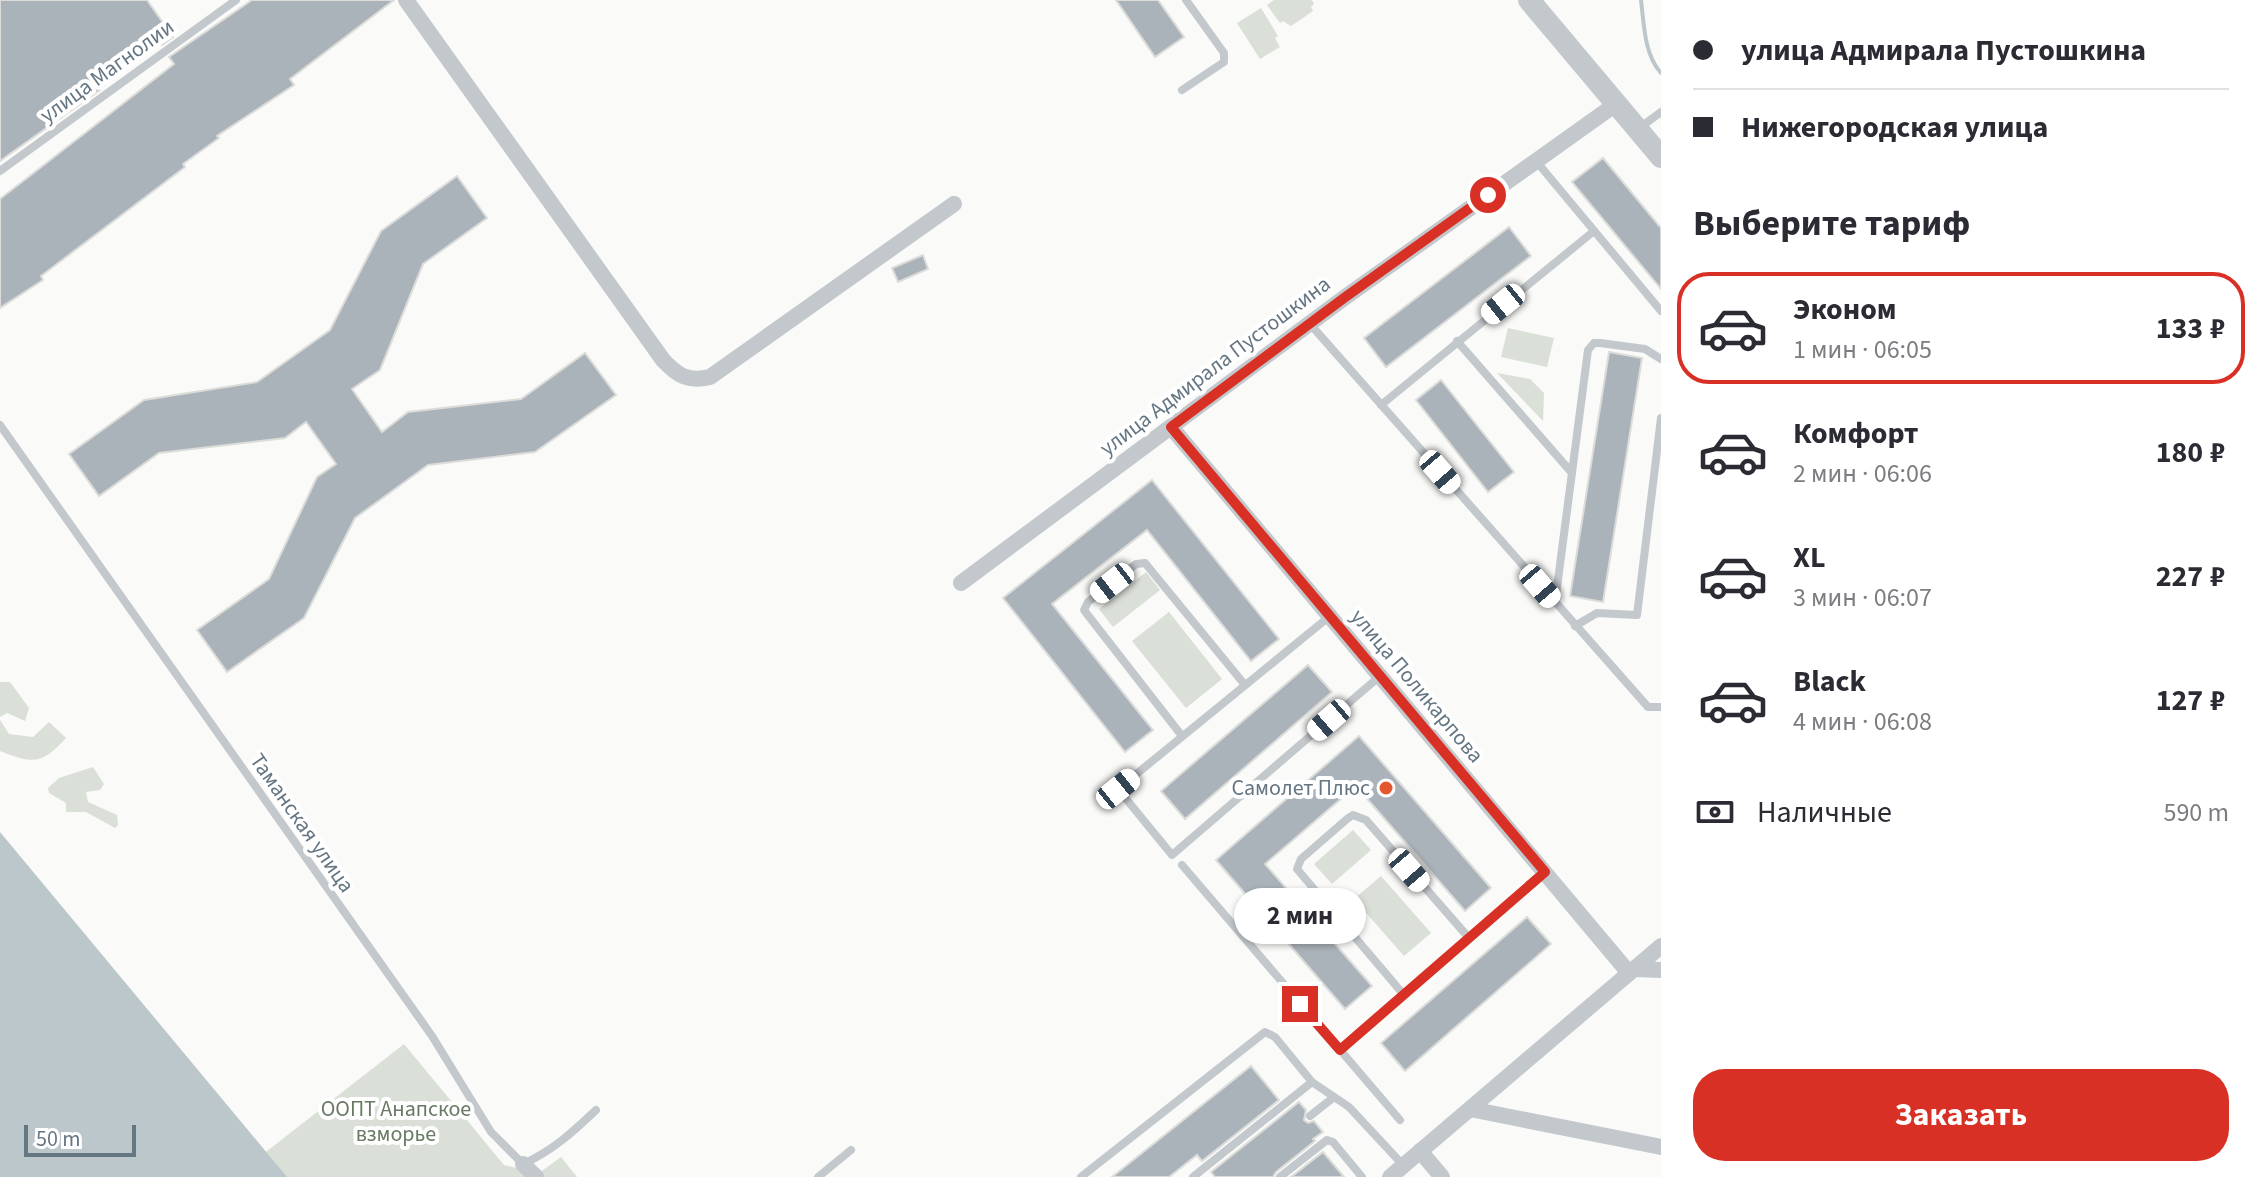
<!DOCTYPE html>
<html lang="ru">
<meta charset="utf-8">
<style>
body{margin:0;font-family:"Source Sans 3",sans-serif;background:#f2f2f3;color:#2b2b33;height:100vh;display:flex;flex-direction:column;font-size:30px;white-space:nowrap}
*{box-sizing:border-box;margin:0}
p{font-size:26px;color:#7c7c81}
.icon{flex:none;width:44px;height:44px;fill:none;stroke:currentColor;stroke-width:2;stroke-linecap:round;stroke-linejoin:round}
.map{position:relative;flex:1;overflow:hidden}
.side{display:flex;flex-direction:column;background:#fff;width:600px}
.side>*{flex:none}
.top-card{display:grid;align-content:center;height:176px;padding:0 32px;background:#fff}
.scale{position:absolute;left:24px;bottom:20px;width:112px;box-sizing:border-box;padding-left:8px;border:4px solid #657683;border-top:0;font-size:22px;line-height:28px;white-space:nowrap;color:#657683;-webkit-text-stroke:6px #fff;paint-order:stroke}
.end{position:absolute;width:36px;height:36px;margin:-18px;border:10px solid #d93025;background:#fff;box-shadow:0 0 0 4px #fff}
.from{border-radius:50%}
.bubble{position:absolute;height:56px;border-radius:28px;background:#fff;box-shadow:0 2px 6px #0004;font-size:26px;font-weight:700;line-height:56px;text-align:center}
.car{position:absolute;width:24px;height:48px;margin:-24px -12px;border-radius:10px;box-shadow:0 0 6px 2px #0007;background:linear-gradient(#fff 24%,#345 0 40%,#fff 0 76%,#345 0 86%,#fff 0)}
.top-card b{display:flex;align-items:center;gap:28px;height:76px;font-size:30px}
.top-card b+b{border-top:2px solid #e1e1e2}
.top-card i{width:20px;height:20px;background:#2b2b33}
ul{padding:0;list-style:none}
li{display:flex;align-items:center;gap:24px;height:112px;margin:0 16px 12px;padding:0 16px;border:4px solid transparent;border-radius:32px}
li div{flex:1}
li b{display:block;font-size:30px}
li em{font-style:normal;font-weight:700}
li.current{border-color:#d93025}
li>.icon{width:72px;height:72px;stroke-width:1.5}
h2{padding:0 32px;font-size:36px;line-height:96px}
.pay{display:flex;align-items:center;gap:20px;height:88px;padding:0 32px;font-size:30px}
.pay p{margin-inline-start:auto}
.button{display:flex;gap:16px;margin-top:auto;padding:16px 32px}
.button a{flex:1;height:92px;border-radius:32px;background:#d93025;color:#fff;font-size:32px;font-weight:700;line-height:92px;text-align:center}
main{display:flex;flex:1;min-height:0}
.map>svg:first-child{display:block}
.green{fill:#dadfd7}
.water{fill:#bbc7cb}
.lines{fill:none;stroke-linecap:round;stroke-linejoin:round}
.stream{stroke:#bbc7cb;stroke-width:4}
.building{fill:#aab3b9;stroke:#dcdcda;stroke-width:2}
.service{stroke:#c3c8cc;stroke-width:8}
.minor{stroke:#c3c8cc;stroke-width:16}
.tertiary{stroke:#c3c8cc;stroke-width:22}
.route{stroke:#d93025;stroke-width:10}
.poi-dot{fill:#e4572e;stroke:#fff;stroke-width:3}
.labels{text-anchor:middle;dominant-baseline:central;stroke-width:8;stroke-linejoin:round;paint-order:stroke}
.street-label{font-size:22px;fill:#657683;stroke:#fff}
.poi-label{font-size:22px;fill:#657683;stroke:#fff;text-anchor:end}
.park-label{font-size:22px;fill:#687a64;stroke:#fff}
</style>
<main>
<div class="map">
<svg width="1661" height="1177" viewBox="0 0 1661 1177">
<rect width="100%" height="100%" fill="#fafaf8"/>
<g class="green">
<polygon points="1274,0 1312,0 1314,4 1311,7 1313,11 1291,26 1283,21 1280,23 1267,5"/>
<polygon points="1261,8 1278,36 1275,38 1280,47 1260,59 1237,23"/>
<polygon points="1508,328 1554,338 1547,367 1501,357"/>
<polygon points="1497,373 1530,379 1544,393 1543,421"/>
<polygon points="1146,572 1160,590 1113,627 1099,609"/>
<polygon points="1169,612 1222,679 1186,708 1132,641"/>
<polygon points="0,682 10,682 29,708 25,721 7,713 0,717"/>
<path d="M0,720l9,14 24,3 16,-15 17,16c-25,27 -32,26 -66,13z"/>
<polygon points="93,767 104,784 100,790 86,792 88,802 117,815 118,825 115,828 86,812 66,812 66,803 49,793 48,788 59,778"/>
<polygon points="1353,830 1371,850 1332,884 1314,864"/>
<polygon points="1381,876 1431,933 1404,956 1354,899"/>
<polygon points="404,1044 504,1165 539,1173 561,1157 577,1177 265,1177 253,1162"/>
</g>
<polygon class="water" points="0,832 287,1177 0,1177"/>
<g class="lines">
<path class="stream" d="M1641,0c3,24 3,54 20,73"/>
</g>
<g class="building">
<polygon points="0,0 147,0 173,37 162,45 160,42 134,60 99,88 100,90 0,161"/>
<polygon points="252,0 394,0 290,79 294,85 217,136 219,138 183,164 185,167 41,276 43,280 0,308 0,199 174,64 169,57"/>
<polygon points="1116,0 1158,0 1184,37 1155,57"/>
<polygon points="1603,158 1661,228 1661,289 1572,182"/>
<polygon points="457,176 487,218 423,264 380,370 352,389 382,432 408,412 521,399 585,353 616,395 535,452 428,465 355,518 304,618 227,672 197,630 269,579 317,477 336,464 306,422 285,438 159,453 99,496 69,454 144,400 257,382 330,330 381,231"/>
<polygon points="1509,227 1531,256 1386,367 1364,338"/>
<polygon points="923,255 928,269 898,282 892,268"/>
<polygon points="1609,352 1642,358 1603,602 1570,596"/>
<polygon points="1441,380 1514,472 1488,492 1416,400"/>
<polygon points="1152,480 1279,639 1251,661 1147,530 1052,604 1153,730 1125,752 1003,598"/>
<polygon points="1308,665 1332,692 1185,819 1161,791"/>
<polygon points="1359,736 1491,888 1465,911 1356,786 1265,864 1372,986 1345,1009 1216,860"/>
<polygon points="1527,917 1551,944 1405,1071 1381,1043"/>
<polygon points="1251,1066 1279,1100 1202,1161 1197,1155 1169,1177 1112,1177"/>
<polygon points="1299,1102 1306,1110 1304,1120 1308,1123 1314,1121 1323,1132 1313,1139 1315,1141 1276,1172 1273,1177 1215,1177 1211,1172"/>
<polygon points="1323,1152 1344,1177 1291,1177"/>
</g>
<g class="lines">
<g class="service">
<polyline points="1182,90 1224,62 1224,53 1186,0"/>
<polyline points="1638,129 1661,112"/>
<polyline points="1536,161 1661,311"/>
<polyline points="0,171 236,0"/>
<polyline points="1310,324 1648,707 1661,707"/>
<polyline points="1457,341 1572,473"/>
<polyline points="1381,405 1594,231"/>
<path d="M0,425l432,611 59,96 32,32c29,-13 50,-32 73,-54"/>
<polyline points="1555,603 1588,350 1594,343 1600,343 1645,349 1661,359"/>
<polyline points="1330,616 1118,789 1172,855 1380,676"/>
<polyline points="1575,626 1597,613 1637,615 1661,418"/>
<polyline points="1182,736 1087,614 1084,610 1088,602 1136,564 1145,563 1245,685"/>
<polyline points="1182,865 1400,1120"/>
<polyline points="1404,995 1297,869 1301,859 1347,819 1353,815 1366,820 1469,938"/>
<polyline points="1340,1050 1545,873"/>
<polyline points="1310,1116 1334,1097"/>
<polyline points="818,1177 851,1150"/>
<polyline points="1081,1177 1265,1032 1275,1037 1312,1082 1349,1107 1403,1165"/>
<polyline points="1193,1177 1312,1082"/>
<polyline points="1280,1177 1327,1140 1333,1142 1362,1177"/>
</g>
<g class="minor">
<path d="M406,0l257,360c15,16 25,22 47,17l244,-173"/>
<polyline points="1171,427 1629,973"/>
<polyline points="961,583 1344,298 1616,104"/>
<polyline points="1635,969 1661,970"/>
<polyline points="1470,1109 1661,1147"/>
<polyline points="1420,1151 1442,1177"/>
<polyline points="523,1164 536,1177"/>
<polyline points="1390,1177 1661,946"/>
</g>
<polyline class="tertiary" points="1529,0 1661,157"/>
</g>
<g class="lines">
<polyline class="route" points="1300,1004 1340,1050 1545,872 1171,427 1344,298 1488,195"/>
</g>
<circle class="poi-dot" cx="1386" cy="788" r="8"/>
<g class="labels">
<g class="street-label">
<text transform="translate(107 71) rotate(-36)">улица Магнолии</text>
<text transform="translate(1215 366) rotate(-37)">улица Адмирала Пустошкина</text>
<text transform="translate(1417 686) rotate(50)">улица Поликарпова</text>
<text transform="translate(302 823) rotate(55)">Таманская улица</text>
</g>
<g class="poi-label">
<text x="1370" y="788">Самолет Плюс</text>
</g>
<g class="park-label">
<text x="396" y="1109">ООПТ Анапское<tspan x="396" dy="25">взморье</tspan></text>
</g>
</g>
</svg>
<div class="scale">50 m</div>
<i class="end from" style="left:1488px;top:195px"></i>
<i class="end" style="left:1300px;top:1004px"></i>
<div class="bubble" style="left:1234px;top:888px;width:132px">2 мин</div>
<i class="car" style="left:1503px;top:304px;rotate:231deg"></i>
<i class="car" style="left:1440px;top:472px;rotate:139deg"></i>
<i class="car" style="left:1112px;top:583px;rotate:232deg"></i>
<i class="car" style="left:1540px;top:586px;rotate:139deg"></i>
<i class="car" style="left:1329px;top:720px;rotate:229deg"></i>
<i class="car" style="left:1118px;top:789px;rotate:51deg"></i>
<i class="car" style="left:1409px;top:870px;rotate:139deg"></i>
</div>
<section class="side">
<div class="top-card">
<b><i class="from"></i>улица Адмирала Пустошкина</b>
<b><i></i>Нижегородская улица</b>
</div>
<h2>Выберите тариф</h2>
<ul>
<li class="current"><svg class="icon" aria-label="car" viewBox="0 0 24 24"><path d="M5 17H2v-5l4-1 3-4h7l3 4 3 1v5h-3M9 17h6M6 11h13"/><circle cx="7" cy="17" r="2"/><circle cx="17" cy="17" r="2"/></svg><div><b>Эконом</b><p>1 мин · 06:05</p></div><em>133 ₽</em></li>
<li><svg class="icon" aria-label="car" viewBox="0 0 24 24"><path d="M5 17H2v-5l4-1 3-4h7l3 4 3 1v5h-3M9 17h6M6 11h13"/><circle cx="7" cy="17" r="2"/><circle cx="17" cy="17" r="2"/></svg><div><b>Комфорт</b><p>2 мин · 06:06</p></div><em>180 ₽</em></li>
<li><svg class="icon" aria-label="car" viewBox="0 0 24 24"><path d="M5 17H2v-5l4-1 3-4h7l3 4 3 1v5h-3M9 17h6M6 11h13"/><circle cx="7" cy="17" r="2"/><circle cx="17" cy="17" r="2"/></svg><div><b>XL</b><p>3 мин · 06:07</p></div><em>227 ₽</em></li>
<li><svg class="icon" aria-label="car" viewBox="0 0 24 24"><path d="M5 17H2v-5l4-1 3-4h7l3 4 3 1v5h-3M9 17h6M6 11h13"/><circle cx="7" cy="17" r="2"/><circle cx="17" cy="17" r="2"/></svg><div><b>Black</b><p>4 мин · 06:08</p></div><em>127 ₽</em></li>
</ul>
<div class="pay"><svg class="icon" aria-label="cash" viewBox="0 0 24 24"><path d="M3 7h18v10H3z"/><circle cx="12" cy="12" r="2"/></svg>Наличные<p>590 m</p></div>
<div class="button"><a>Заказать</a></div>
</section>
</main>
